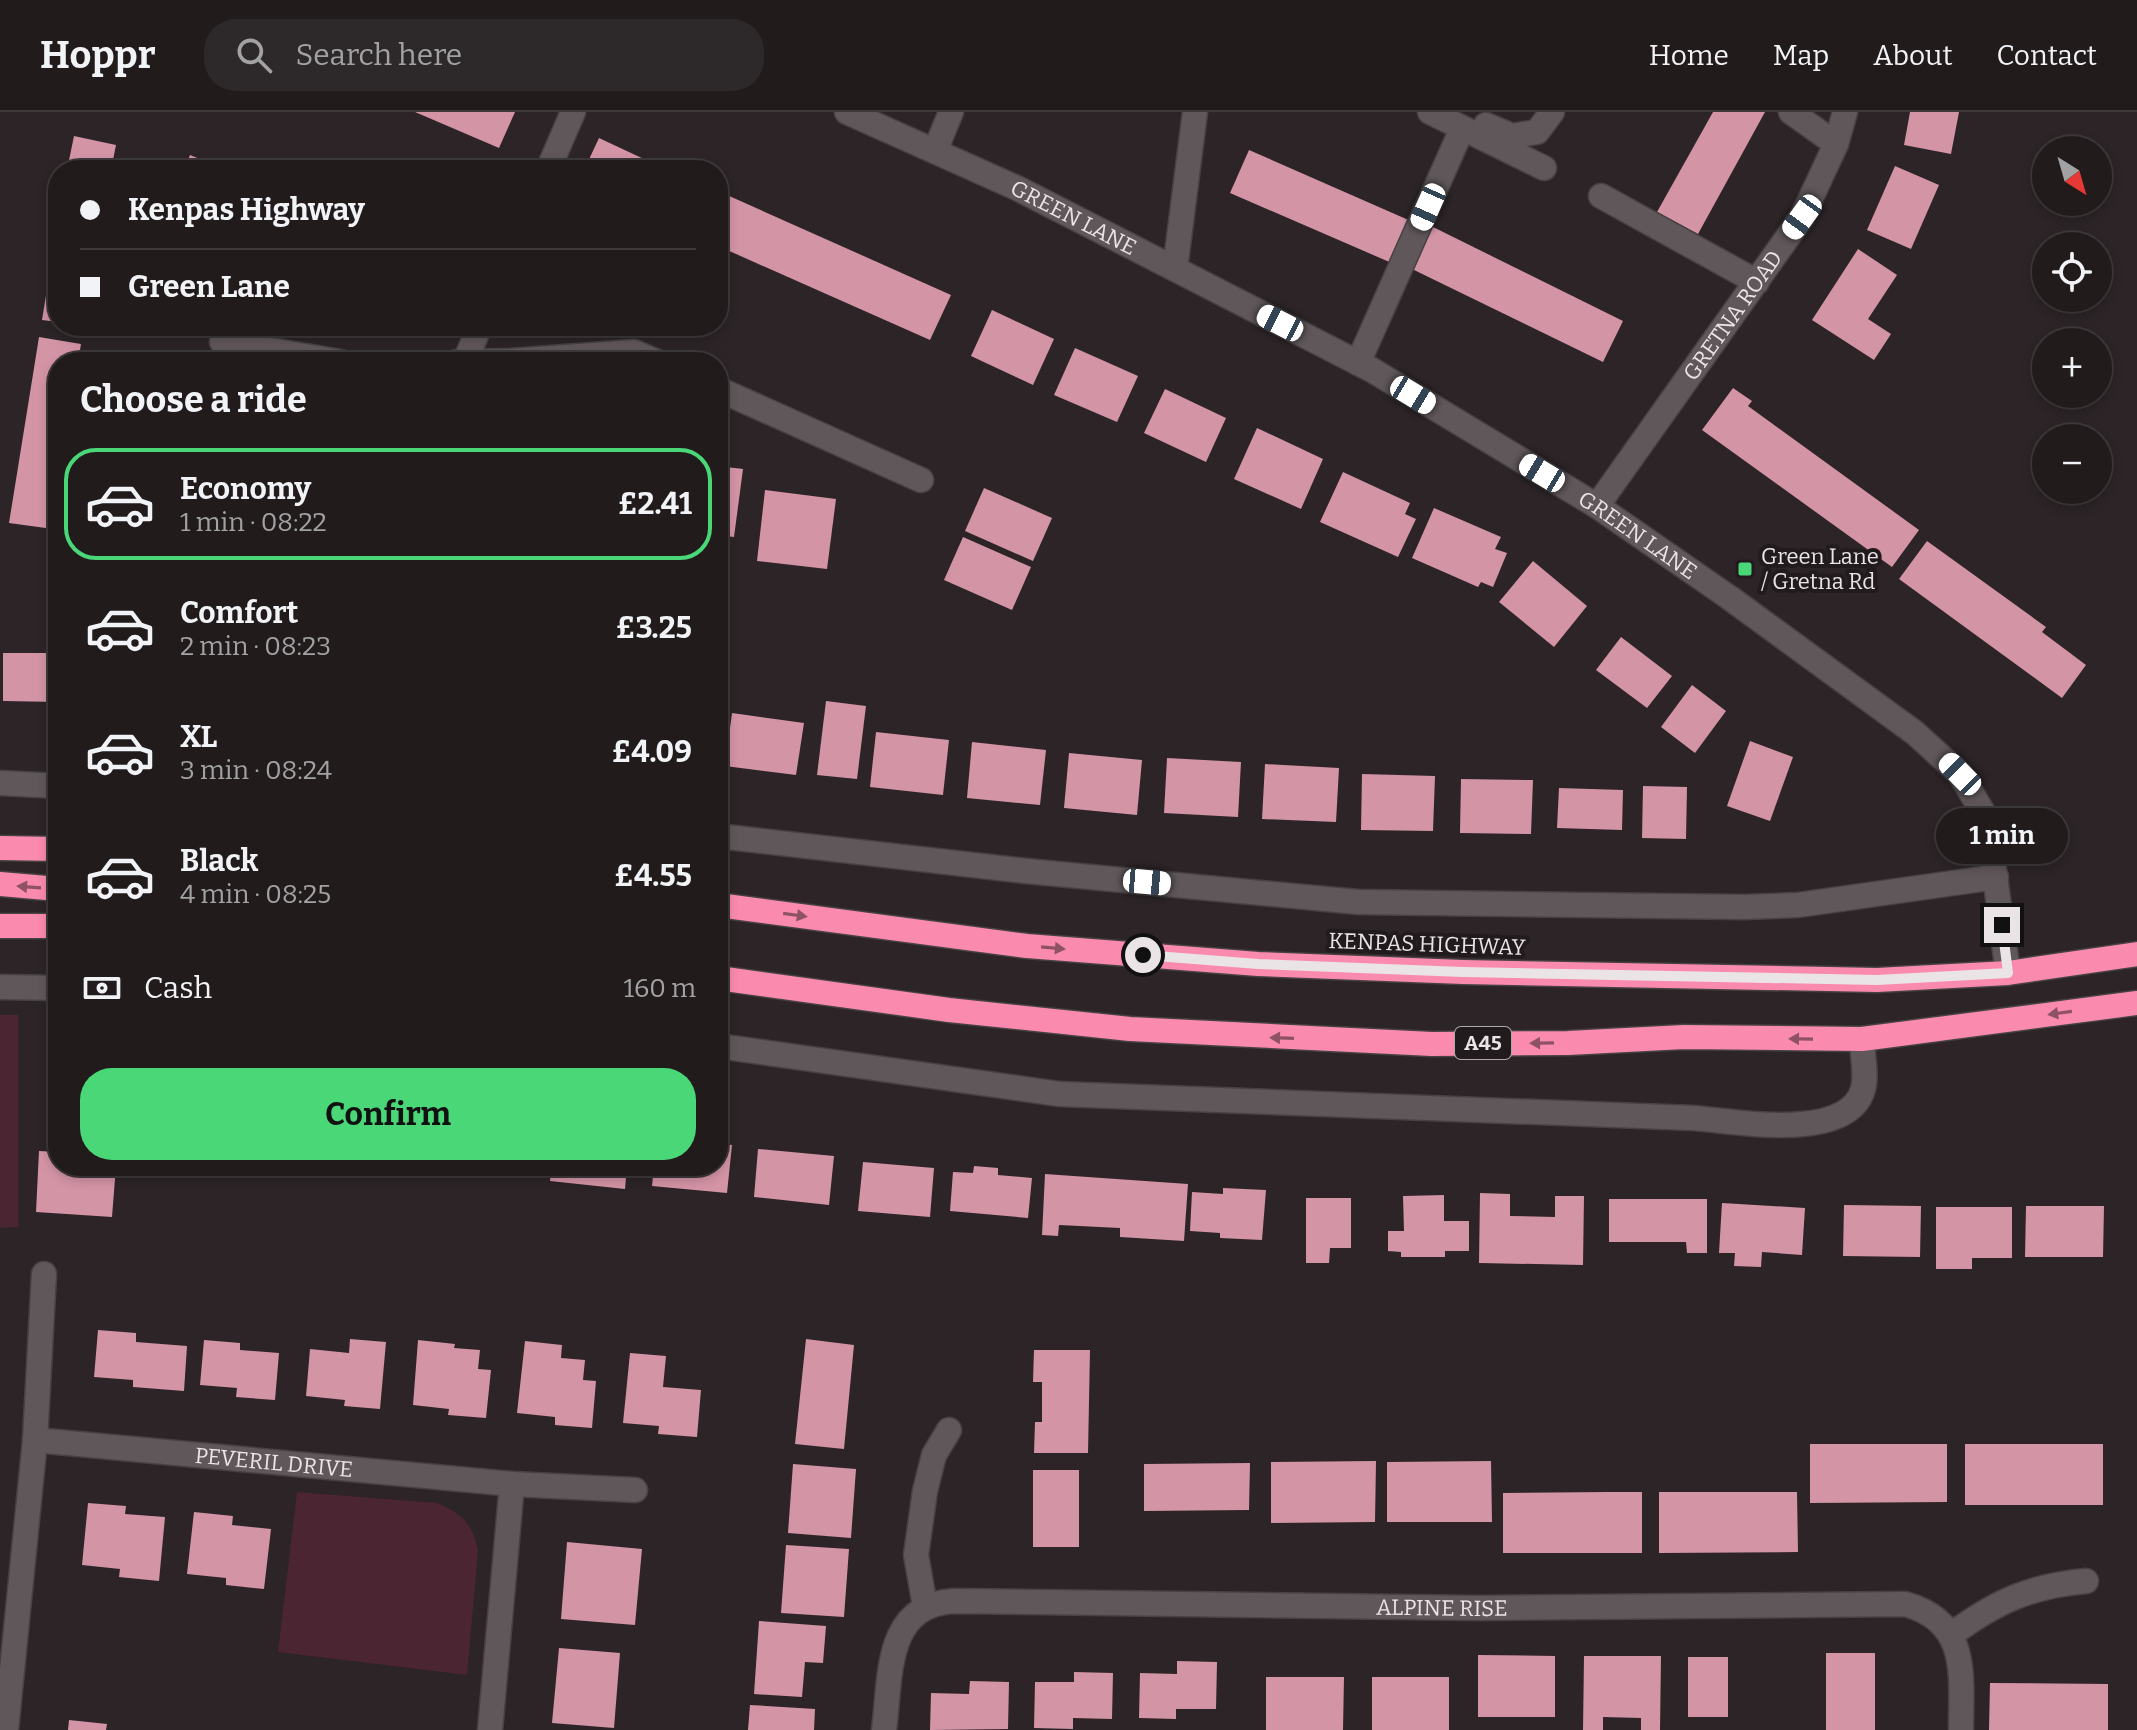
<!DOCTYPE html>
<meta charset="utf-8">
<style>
body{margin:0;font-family:Bitter,serif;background:#2d2829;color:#f1f3f6;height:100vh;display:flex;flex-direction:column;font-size:30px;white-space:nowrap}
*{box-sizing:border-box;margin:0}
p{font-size:26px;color:#a2a1a3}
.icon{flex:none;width:44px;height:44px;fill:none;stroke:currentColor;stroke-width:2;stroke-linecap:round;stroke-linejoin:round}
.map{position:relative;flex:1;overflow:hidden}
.sheet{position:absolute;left:48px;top:240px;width:680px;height:824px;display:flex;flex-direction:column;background:#211b1c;border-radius:32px;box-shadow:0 4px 12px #0003,0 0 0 2px #3e393b}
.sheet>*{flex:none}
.top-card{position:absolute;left:48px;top:48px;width:680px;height:176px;border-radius:32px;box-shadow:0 4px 12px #0003,0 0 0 2px #3e393b;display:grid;align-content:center;height:176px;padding:0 32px;background:#211b1c}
.needle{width:52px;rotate:143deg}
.tools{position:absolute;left:2032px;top:24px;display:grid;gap:16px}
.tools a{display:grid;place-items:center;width:80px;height:80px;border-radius:50%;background:#211b1c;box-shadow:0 4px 12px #0003,0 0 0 2px #3e393b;font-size:40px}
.end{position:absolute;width:36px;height:36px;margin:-18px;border:10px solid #eae4e6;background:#111;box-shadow:0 0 0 4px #111}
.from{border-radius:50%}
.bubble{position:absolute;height:56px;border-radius:28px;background:#211b1c;box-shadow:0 4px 12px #0003,0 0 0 2px #3e393b;font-size:26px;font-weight:700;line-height:56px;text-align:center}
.car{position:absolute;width:24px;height:48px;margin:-24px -12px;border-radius:10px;box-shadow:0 0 6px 2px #0007;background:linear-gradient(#fff 24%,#345 0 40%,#fff 0 76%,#345 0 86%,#fff 0)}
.top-card b{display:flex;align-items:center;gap:28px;height:76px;font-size:30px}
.top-card b+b{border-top:2px solid #3e393b}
.top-card i{width:20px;height:20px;background:#f1f3f6}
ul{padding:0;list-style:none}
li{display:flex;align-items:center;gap:24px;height:112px;margin:0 16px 12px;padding:0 16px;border:4px solid transparent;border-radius:32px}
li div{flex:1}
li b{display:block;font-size:30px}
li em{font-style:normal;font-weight:700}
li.selected{border-color:#49d778}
li>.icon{width:72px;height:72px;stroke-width:1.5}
h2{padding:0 32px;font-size:36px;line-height:96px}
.pay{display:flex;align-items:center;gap:20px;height:88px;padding:0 32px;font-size:30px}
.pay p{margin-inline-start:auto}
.cta{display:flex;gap:16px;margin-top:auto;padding:16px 32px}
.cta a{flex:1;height:92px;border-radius:32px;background:#49d778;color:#111;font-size:32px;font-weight:700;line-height:92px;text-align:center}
header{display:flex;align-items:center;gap:48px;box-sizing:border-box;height:112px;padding:0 40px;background:#211b1c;border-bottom:2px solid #3e393b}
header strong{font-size:38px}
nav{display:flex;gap:44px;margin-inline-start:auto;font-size:28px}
.search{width:560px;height:72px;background:#2d2829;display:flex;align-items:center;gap:20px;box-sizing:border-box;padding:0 28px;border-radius:32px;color:#a2a1a3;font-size:30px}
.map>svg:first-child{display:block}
.green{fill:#4b2531}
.building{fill:#d394a6}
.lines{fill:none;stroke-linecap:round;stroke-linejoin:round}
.minor-casing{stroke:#474143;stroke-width:27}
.highway-casing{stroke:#474143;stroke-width:27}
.minor{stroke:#60575a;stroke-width:24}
.highway{stroke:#fa8aae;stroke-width:24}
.oneway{fill:#8e5266}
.route{stroke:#eae4e6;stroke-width:10}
.poi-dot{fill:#49d778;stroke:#221b1d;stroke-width:3}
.labels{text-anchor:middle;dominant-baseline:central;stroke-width:8;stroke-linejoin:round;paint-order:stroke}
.shield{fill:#221b1d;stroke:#aea8aa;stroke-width:2}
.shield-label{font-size:20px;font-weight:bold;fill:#eae4e6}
.street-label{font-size:22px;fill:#eae4e6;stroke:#221b1d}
.poi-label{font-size:22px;fill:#eae4e6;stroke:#221b1d;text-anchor:start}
</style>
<header>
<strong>Hoppr</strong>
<div class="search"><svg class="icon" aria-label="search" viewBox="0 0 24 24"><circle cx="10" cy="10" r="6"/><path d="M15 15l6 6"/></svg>Search here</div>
<nav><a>Home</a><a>Map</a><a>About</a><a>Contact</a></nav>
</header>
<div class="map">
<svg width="2137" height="1618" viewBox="0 0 2137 1618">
<rect width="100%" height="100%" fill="#2c2426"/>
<g class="green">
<polygon points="0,903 18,903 18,1115 0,1116"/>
<path d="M297,1380l140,11c23,9 37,22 41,48l-11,124 -189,-23z"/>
</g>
<g class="building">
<polygon points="415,0 515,0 499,36"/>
<polygon points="1713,0 1765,0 1698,122 1657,100"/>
<polygon points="1910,0 1959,0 1951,42 1904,33"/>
<polygon points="74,24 116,33 111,58 67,58"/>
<polygon points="599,26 661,55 659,58 584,58"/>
<polygon points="1249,38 1413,110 1394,152 1230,81"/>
<polygon points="190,43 227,58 184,58"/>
<polygon points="1895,54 1939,73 1911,137 1867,118"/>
<polygon points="718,79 951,183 930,228 718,134"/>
<polygon points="1431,114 1623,209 1603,250 1410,156"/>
<polygon points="56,122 58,122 58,210 42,208"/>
<polygon points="1858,137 1897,163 1868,207 1891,222 1874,248 1812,208"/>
<polygon points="992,198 1054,227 1033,273 971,244"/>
<polygon points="333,214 366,214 361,226"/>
<polygon points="39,225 81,232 78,250 58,250 58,383 53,417 9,411"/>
<polygon points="1075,236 1138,264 1117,310 1054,283"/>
<polygon points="1733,276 1752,289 1748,294 1919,418 1892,455 1702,318"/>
<polygon points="1165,277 1226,306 1206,350 1144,321"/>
<polygon points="1257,316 1323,347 1301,397 1234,367"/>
<polygon points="718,354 743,357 734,425 718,423"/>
<polygon points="1343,360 1410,391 1405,402 1416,407 1398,445 1320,410"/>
<polygon points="984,376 1052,406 1033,449 965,419"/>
<polygon points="765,378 836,387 827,457 757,449"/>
<polygon points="1434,396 1501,425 1495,437 1507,441 1493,475 1481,470 1478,475 1412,446"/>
<polygon points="963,425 1031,455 1012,498 944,468"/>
<polygon points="1927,429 2046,515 2042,520 2086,553 2062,586 1899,467"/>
<polygon points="1533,449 1587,494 1554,535 1499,490"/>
<polygon points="1621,525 1672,564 1647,596 1596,558"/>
<polygon points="3,541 58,541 58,590 3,589"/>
<polygon points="1692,573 1726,599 1695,641 1661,615"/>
<polygon points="826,589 866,594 857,667 817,663"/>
<polygon points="732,601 804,611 796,663 725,654"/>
<polygon points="876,620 949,628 943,683 870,675"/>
<polygon points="1750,629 1793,645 1770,709 1727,694"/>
<polygon points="972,630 1046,638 1040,693 967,686"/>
<polygon points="1069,641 1142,648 1137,703 1064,696"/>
<polygon points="1167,646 1241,650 1238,705 1164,701"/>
<polygon points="1265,652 1339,656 1336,710 1262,707"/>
<polygon points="1362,662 1435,664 1433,719 1361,718"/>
<polygon points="1461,667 1533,668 1531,722 1460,721"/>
<polygon points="1643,674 1687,675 1686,727 1642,726"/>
<polygon points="1559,676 1623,678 1622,718 1557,716"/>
<polygon points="718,1031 732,1033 727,1081 652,1074 654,1054 718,1054"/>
<polygon points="758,1037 834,1044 829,1093 754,1085"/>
<polygon points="39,1039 58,1040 58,1054 116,1054 112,1105 36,1100"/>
<polygon points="863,1050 934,1056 930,1105 858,1099"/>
<polygon points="375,1054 423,1054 421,1066 385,1062 386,1057 374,1056"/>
<polygon points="450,1054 524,1054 523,1066 449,1057"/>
<polygon points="552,1054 627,1054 625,1077 550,1069"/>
<polygon points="974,1054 998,1056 998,1063 1032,1066 1028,1106 950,1099 953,1060 973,1061"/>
<polygon points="1045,1062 1188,1072 1184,1129 1120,1125 1120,1116 1059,1113 1058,1124 1042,1123"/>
<polygon points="1223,1076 1266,1078 1262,1128 1220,1126 1220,1121 1190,1119 1192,1080 1223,1082"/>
<polygon points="1480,1081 1510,1082 1510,1104 1555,1105 1555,1084 1584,1084 1583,1153 1479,1151"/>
<polygon points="1444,1083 1444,1109 1469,1109 1469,1139 1445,1139 1445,1145 1401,1145 1401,1140 1388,1139 1388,1119 1404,1119 1403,1084"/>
<polygon points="1306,1086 1351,1086 1351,1136 1330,1136 1329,1151 1306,1151"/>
<polygon points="1609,1087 1707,1087 1707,1141 1687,1141 1686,1130 1609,1130"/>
<polygon points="1722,1091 1805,1096 1802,1143 1762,1140 1761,1155 1734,1154 1735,1141 1719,1141"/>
<polygon points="1844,1093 1921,1094 1920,1145 1843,1144"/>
<polygon points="2026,1094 2104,1094 2103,1145 2025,1145"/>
<polygon points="1936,1095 2012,1095 2012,1146 1972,1146 1972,1157 1936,1157"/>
<polygon points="98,1218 136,1221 136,1230 187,1234 184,1279 133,1275 133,1268 94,1265"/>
<polygon points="350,1227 386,1230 380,1297 344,1294 345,1288 306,1284 310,1237 349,1241"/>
<polygon points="806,1227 854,1233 844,1337 795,1332"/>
<polygon points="204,1228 240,1231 240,1238 279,1241 275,1288 236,1285 237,1276 200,1273"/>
<polygon points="418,1228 455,1232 454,1236 480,1238 478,1257 491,1258 486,1306 448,1303 449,1297 413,1293"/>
<polygon points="525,1229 562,1233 561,1246 585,1248 583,1268 596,1269 592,1316 555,1313 555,1305 517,1301"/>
<polygon points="1034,1238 1090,1238 1088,1341 1034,1341 1035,1310 1042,1310 1042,1270 1033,1270"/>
<polygon points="630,1241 666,1244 663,1275 701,1278 697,1325 658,1322 659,1314 623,1311"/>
<polygon points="1810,1332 1947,1332 1947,1390 1810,1391"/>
<rect x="1965" y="1332" width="138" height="61"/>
<polygon points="1376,1349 1375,1410 1271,1411 1271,1350"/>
<polygon points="1491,1349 1492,1410 1387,1410 1387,1350"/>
<polygon points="1250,1351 1249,1398 1144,1399 1144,1352"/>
<polygon points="793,1352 856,1357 851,1426 788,1421"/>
<rect x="1033" y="1358" width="46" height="77"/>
<polygon points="1607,1380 1642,1380 1642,1441 1503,1441 1503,1381"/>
<polygon points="1659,1380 1797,1380 1798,1440 1659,1441"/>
<polygon points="88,1391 126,1394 125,1402 165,1405 159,1469 119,1465 120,1457 82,1453"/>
<polygon points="194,1400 233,1404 232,1413 271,1417 264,1477 226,1473 226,1466 187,1462"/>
<polygon points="567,1430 642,1437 635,1513 561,1507"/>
<polygon points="786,1433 849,1437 844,1505 781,1501"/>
<polygon points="759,1509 826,1514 823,1551 805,1550 802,1585 754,1582"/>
<polygon points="559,1536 620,1541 614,1616 552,1611"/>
<rect x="1826" y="1541" width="49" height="77"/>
<polygon points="1478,1543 1555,1544 1555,1605 1478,1605"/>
<polygon points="1584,1544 1661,1544 1660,1618 1641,1618 1641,1606 1603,1605 1603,1618 1583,1618"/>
<rect x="1688" y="1545" width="40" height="60"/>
<polygon points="1177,1549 1217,1550 1216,1597 1176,1597 1176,1607 1139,1606 1140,1561 1177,1562"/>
<polygon points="1074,1560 1113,1561 1112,1607 1073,1606 1073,1617 1034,1616 1035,1570 1074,1570"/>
<polygon points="1266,1565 1344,1565 1343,1618 1266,1618"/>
<rect x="1372" y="1565" width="77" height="53"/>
<polygon points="970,1569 1009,1570 1008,1617 930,1618 931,1581 969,1582"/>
<polygon points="1990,1571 2108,1572 2108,1618 1989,1618"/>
<polygon points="750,1593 815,1597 814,1618 748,1618"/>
<polygon points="69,1608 107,1612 106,1618 68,1618"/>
</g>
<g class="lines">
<defs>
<g id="minor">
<path id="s1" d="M847,0l172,77 353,181 225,136 133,92 185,135 45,41 22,37 7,21 19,141"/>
<polyline points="1430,0 1544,56"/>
<polyline points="1791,0 1836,32"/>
<polyline points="1486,13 1512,24 1537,20 1552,0"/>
<polyline points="935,39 951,0"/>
<polyline points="548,58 573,0"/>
<polyline points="1601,84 1757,170"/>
<polyline points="1175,157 1195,0"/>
<polyline points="222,230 341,250"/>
<polyline points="465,249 480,214"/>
<polyline points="457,250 510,249 634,240 657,250"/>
<polyline points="1358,251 1462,17"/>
<polyline points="718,277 921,368"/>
<path id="s2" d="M1597,394l205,-289 34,-73 9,-32"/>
<polyline points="0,671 58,674"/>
<polyline points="718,724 1026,759 1358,790 1744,795 1798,793 1996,765"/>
<polyline points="0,875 58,876"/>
<path d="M718,934l341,48 634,24c41,3 155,25 170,-29 4,-14 -1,-35 -1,-50"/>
<path id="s3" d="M35,1328l477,44 123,6"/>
<polyline points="925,1494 916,1443 925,1379 934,1343 949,1318"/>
<path d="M1951,1523c44,-33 79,-49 135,-54"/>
<polyline points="6,1618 35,1328 44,1162"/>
<polyline points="490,1618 512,1372"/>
<path id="s4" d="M884,1618c7,-53 0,-125 70,-129l524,7 427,-4c65,18 56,71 56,126"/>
</g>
<g id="highway">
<polyline points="0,736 58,737"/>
<polyline points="0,772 58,777"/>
<polyline points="718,793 1027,834 1258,852 1463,860 1877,868 2008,861 2137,842"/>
<polyline points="0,814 58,814"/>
<polyline points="718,866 949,898 1130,917 1432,932 1568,931 1684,925 1862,927 2137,891"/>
</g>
</defs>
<use href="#minor" class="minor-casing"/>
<use href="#highway" class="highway-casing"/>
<use href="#minor" class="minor"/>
<use href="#highway" class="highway"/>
</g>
<defs><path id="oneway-solid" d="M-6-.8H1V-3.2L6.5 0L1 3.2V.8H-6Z" transform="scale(2)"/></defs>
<g class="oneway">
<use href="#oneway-solid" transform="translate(29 775) rotate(-176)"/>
<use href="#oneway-solid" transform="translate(795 803) rotate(8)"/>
<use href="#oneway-solid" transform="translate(1053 836) rotate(5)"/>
<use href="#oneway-solid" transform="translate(2060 901) rotate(172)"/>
<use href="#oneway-solid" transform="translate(1282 926) rotate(-178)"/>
<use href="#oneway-solid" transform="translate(1801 927) rotate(-179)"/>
<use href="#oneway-solid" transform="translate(1542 931) rotate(179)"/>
</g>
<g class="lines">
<polyline class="route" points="1143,843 1258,852 1463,860 1877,868 2008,861 2002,813"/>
</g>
<rect class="poi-dot" x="1737" y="449" width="16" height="16" rx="4"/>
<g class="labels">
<rect class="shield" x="1455" y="915" width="56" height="32" rx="6"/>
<g class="shield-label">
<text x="1483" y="931">A45</text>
</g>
<g class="street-label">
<text stroke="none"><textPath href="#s1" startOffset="250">GREEN LANE</textPath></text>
<text stroke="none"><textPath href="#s2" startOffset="234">GRETNA ROAD</textPath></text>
<text stroke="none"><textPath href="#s1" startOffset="898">GREEN LANE</textPath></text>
<text transform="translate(1427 832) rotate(2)">KENPAS HIGHWAY</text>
<text stroke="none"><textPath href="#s3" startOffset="240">PEVERIL DRIVE</textPath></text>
<text stroke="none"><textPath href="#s4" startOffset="652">ALPINE RISE</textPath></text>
</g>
<g class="poi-label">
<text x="1761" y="444">Green Lane<tspan x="1761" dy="25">/ Gretna Rd</tspan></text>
</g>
</g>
</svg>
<div class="tools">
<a><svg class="needle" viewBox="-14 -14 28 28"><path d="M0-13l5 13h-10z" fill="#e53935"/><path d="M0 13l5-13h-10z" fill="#a2a1a3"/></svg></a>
<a><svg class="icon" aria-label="locate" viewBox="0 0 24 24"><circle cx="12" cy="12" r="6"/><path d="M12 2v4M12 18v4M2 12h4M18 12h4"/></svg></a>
<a>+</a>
<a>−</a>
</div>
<i class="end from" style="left:1143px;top:843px"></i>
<i class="end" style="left:2002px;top:813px"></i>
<div class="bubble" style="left:1936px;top:696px;width:132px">1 min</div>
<i class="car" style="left:1428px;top:95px;rotate:204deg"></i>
<i class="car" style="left:1802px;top:105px;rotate:216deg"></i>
<i class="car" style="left:1280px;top:211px;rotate:297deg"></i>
<i class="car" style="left:1413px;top:283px;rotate:121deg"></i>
<i class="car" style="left:1542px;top:361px;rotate:301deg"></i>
<i class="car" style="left:1960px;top:662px;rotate:315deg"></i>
<i class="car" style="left:1147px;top:770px;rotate:95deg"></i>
<div class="top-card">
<b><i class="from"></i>Kenpas Highway</b>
<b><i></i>Green Lane</b>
</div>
<section class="sheet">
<h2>Choose a ride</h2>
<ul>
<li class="selected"><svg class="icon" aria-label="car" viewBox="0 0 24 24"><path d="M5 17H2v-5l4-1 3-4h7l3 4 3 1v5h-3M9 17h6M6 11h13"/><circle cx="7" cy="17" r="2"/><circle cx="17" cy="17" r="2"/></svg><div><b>Economy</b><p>1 min · 08:22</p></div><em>£2.41</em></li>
<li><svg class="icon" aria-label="car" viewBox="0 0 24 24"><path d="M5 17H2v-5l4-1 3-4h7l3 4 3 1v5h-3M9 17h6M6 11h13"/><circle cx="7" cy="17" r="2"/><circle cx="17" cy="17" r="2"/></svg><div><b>Comfort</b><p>2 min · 08:23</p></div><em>£3.25</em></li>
<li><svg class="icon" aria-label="car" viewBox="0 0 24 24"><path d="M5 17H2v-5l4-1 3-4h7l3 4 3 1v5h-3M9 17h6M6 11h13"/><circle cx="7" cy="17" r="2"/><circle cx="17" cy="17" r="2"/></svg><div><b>XL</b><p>3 min · 08:24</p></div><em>£4.09</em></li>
<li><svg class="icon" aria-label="car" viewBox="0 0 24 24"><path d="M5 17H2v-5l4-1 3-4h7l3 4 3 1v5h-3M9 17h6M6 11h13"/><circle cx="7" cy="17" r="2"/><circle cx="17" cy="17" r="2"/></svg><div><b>Black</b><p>4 min · 08:25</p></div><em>£4.55</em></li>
</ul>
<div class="pay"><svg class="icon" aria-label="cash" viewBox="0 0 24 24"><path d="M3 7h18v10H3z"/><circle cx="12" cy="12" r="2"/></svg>Cash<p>160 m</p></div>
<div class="cta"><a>Confirm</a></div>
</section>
</div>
